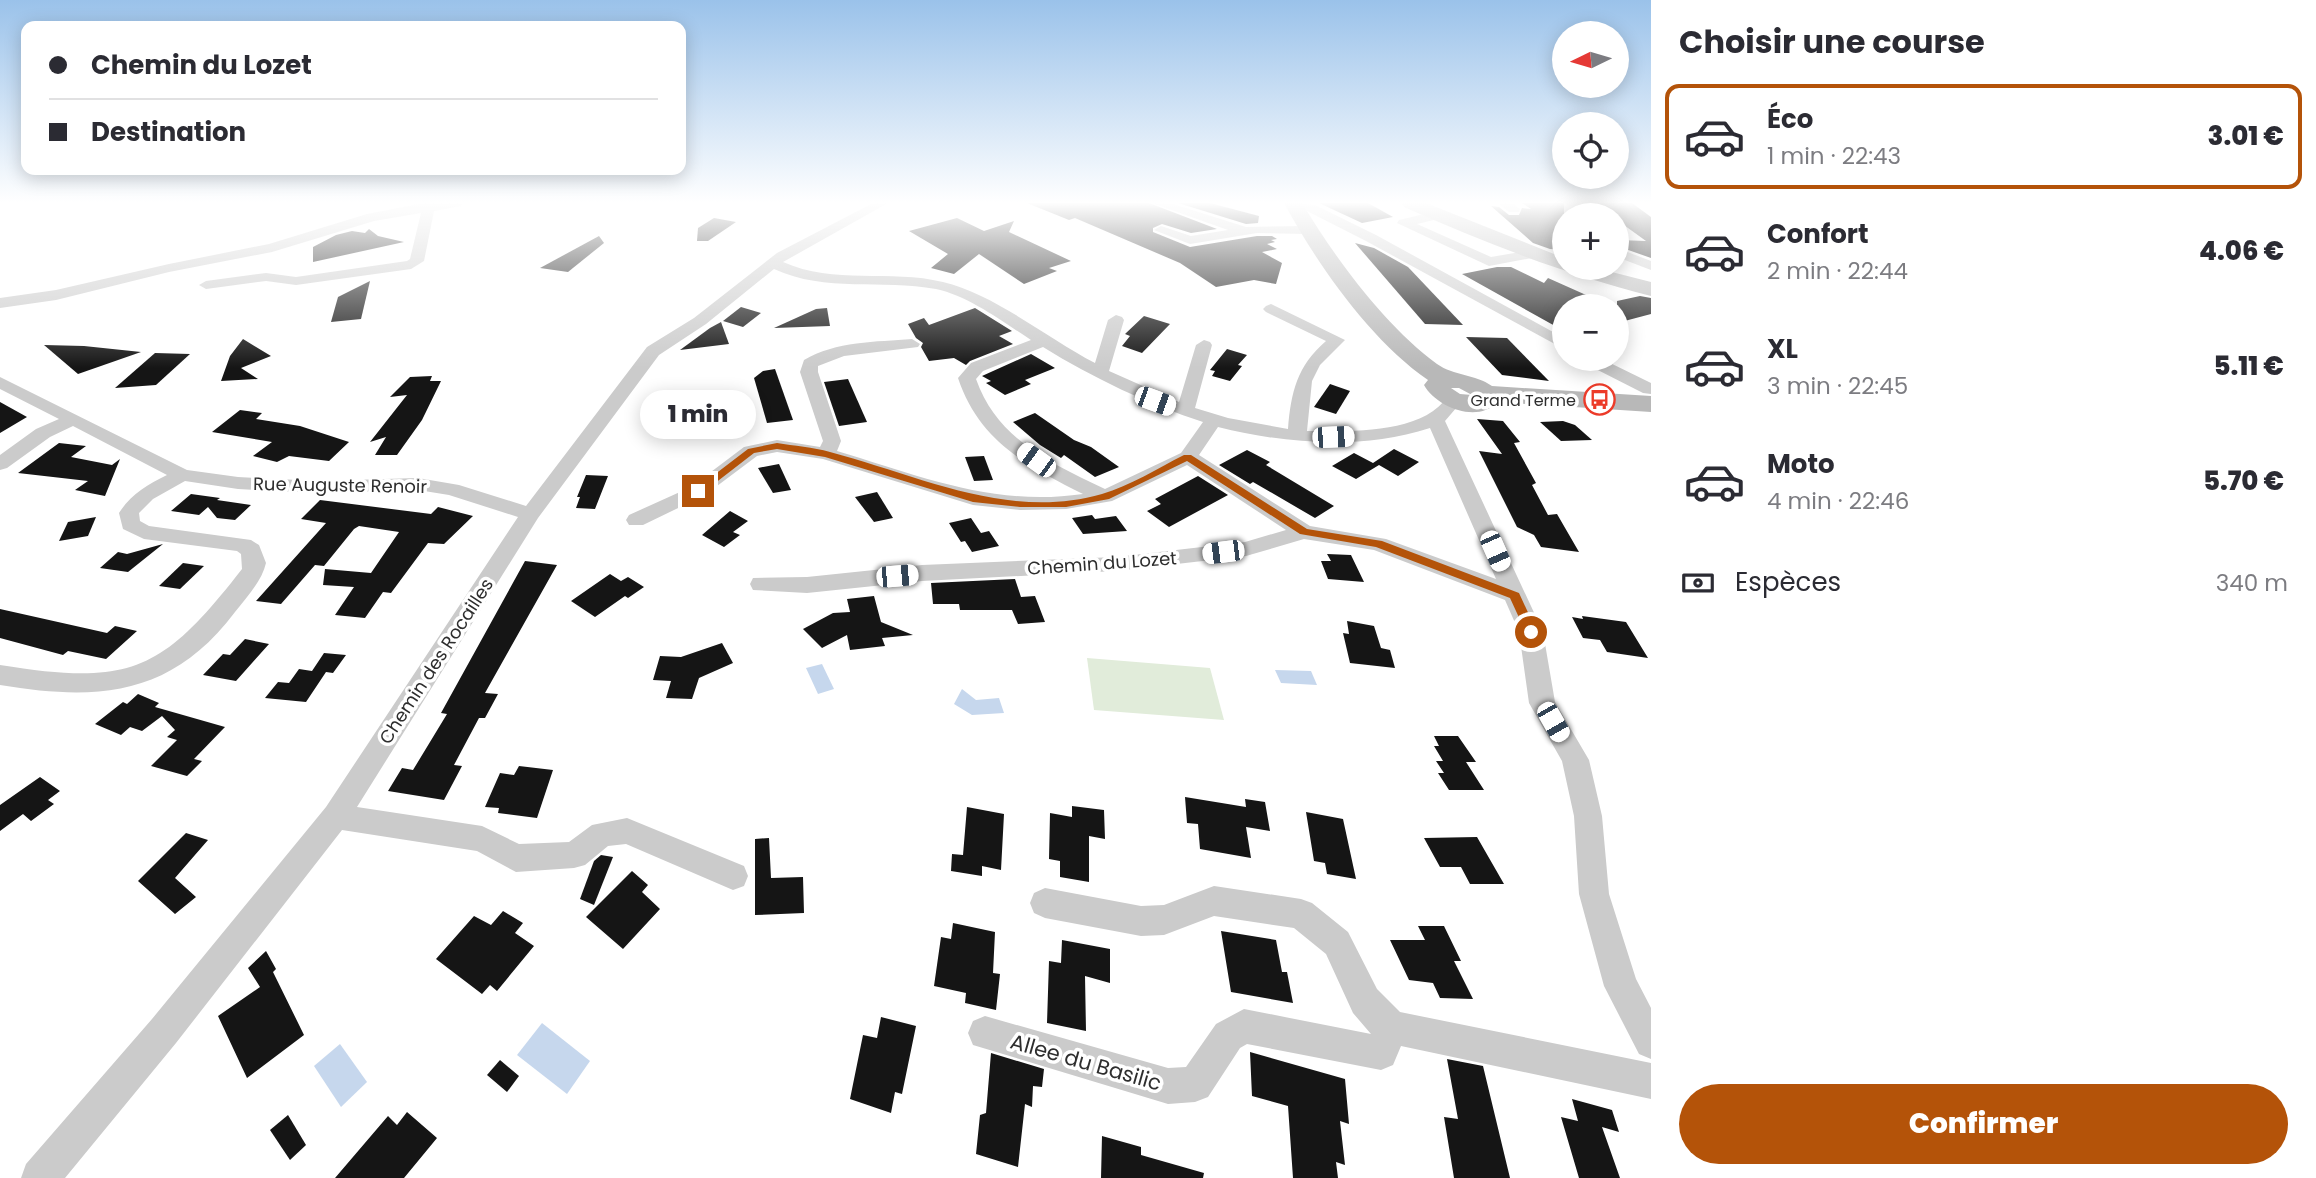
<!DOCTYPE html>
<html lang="fr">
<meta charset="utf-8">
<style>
body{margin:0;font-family:Poppins,sans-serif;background:#f2f2f3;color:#2b2b33;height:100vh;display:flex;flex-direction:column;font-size:26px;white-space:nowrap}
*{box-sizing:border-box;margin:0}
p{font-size:23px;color:#7c7c81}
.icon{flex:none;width:38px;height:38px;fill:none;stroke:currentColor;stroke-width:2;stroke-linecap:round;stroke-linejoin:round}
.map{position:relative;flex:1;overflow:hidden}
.side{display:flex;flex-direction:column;background:#fff;width:665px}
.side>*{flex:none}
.guide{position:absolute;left:21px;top:21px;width:665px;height:154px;border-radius:14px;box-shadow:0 4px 18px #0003;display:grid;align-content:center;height:154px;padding:0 28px;background:#fff}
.needle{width:46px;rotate:265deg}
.buttons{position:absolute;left:1552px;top:21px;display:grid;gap:14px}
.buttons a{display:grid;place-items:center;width:77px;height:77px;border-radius:50%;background:#fff;box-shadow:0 4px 18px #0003;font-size:35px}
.end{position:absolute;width:32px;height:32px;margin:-16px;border:9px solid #b45309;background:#fff;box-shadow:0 0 0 4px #fff}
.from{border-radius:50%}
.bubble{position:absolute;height:49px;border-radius:24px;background:#fff;box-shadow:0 4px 18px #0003;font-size:23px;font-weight:800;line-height:49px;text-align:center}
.car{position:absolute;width:21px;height:42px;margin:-21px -10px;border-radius:9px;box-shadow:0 0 5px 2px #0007;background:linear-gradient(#fff 24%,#345 0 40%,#fff 0 76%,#345 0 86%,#fff 0)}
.guide b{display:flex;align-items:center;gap:24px;height:66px;font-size:26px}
.guide b+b{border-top:2px solid #e1e1e2}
.guide i{width:18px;height:18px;background:#2b2b33}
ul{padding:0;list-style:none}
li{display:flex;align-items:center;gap:21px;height:105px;margin:0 14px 10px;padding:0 14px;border:4px solid transparent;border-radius:14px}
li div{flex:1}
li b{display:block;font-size:26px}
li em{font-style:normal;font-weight:800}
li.current{border-color:#b45309}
li>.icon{width:63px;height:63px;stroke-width:1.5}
h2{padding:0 28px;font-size:32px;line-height:84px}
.pay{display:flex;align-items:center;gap:18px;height:77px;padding:0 28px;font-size:26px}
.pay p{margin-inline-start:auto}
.cta{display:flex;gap:14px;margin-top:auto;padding:14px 28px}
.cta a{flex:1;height:80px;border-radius:42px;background:#b45309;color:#fff;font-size:28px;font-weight:800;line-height:80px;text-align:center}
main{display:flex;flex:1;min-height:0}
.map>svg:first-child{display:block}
.green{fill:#e1ecda}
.water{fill:#c6d7ed}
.building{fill:#151515}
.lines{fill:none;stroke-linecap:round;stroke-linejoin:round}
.street{fill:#cbcbcb;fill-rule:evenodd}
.secondary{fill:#b8b8b8;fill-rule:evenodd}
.route{fill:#b45309}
.labels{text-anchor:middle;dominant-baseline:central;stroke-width:7;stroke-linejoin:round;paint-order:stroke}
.far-poi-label{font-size:16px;fill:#2e2e2e;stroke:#fff;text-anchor:end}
.street-label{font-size:18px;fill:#2e2e2e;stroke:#fff}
.near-street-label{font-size:21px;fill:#2e2e2e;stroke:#fff}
</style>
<main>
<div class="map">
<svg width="1651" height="1178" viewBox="0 0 1651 1178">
<rect width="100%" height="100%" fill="#fff"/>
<polygon class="green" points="1087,658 1210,668 1224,720 1094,710"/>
<g class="water">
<polygon points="822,664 834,689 818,694 806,668"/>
<polygon points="1275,670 1311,671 1317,685 1281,683"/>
<polygon points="962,689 976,700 999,698 1004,713 972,715 954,704"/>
<polygon points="542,1023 590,1061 567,1094 517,1055"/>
<polygon points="340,1044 367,1082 341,1107 314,1066"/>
</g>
<g class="building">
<polygon points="1027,203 1149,203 1217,229 1191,233 1162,224 1153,228 1153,232 1190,247 1257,236 1272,236 1277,239 1271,240 1275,242 1267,244 1277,249 1262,252 1282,263 1276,284 1254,280 1216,287 1180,263 1075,218 1069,220"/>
<polygon points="1178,203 1210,203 1259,216 1258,223 1246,224"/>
<polygon points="1319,203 1368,203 1393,217 1362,223"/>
<polygon points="1522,203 1564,203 1564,250 1550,249 1533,243 1491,206 1499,207 1509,215 1519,215 1522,208 1531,209"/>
<polygon points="1592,203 1632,203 1651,217 1651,258 1617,246 1617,240 1646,241 1617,220 1617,215 1610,215"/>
<polygon points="714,218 736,222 708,241 697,241 698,228"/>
<polygon points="957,218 984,231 1014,221 1009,232 1071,261 1049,268 1057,271 1024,284 979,254 954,274 931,268 948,254 909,231"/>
<polygon points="369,229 378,236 404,242 313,262 313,247 336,235 352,231 365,233"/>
<polygon points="599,236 604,243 568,272 540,268"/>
<polygon points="1355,243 1374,248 1408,267 1463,325 1425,324"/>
<polygon points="1497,267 1511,267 1544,283 1548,278 1604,303 1564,306 1564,331 1462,274"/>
<polygon points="370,281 361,319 331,322 338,297"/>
<polygon points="1640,296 1651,298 1651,314 1617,323 1617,301"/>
<polygon points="741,307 761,313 743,327 723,321"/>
<polygon points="827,308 830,326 774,328 816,309"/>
<polygon points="975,308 1012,331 999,336 1013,344 970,361 966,365 954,358 929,361 921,347 923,343 916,338 908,324 924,318 929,325"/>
<polygon points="1144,316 1170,324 1142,353 1122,346 1130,336 1125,334"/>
<polygon points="721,322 729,344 680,350 710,328"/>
<polygon points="1466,337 1507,338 1549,381 1502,375"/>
<polygon points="243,339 271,356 241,368 258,379 221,381 230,356"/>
<polygon points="44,345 84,346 141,352 78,374"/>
<polygon points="1227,349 1247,355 1238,365 1242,366 1230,381 1212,376 1215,371 1210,370"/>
<polygon points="155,353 190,354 156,385 115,388"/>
<polygon points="1031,354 1055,368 1025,380 1031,384 1005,395 986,383 991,381 982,376"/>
<polygon points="775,369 793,420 767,423 754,378 763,371"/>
<polygon points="432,376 430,381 441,381 422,420 397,455 375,455 386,437 370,442 407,395 390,397 410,377"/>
<polygon points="848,379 867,422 839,426 824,382"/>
<polygon points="1330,384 1350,391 1336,414 1314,407"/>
<polygon points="0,402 27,417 0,433"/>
<polygon points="240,410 262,413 256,419 300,426 349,442 329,461 289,456 277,462 253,456 272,442 212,432"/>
<polygon points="1035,413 1074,440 1091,447 1119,467 1095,477 1064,455 1061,458 1040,445 1013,422"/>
<polygon points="1477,419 1503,421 1520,442 1514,443 1536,483 1532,485 1548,515 1557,514 1579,552 1541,547 1534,535 1517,527 1479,451 1502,454"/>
<polygon points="1563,421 1575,425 1592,440 1561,441 1540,422"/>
<polygon points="59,443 86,446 71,457 112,465 120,459 105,496 75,490 88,481 18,473"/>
<polygon points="1394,449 1419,462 1398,476 1379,465 1356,479 1332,466 1354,453 1373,463"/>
<polygon points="1247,450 1270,462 1266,465 1334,506 1315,518 1253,482 1250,484 1219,465"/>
<polygon points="984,456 993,480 974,481 965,457"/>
<polygon points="779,464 791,490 773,493 758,468"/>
<polygon points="586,475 608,476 595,509 576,508 580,497 577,497"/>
<polygon points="1198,476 1228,495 1169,527 1147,511 1161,504 1155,499"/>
<polygon points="877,492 893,518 874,522 855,497"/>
<polygon points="191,494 220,498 217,500 251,505 235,520 217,518 208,507 199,515 171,511"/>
<polygon points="320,500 431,514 438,507 473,516 444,544 428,543 391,593 383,592 365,618 335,615 354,587 323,585 325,569 371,573 399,532 359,526 354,529 324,566 315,565 281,604 256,601 326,523 301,519"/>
<polygon points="730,511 748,521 733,532 740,535 724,547 702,535"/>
<polygon points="1092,515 1095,519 1116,516 1127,531 1083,534 1072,518"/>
<polygon points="96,517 88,536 59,541 68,522"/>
<polygon points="971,518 981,533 989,531 999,546 972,552 965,541 961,542 949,523"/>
<polygon points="163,544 128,572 100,568 118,552 127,554"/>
<polygon points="1327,554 1351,555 1364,582 1328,579 1321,561 1331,561"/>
<polygon points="525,561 557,565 485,693 498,694 485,718 479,718 454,765 462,766 444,800 388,791 402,768 413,770 447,714 441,713"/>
<polygon points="183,563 204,566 180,589 159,586"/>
<polygon points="610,574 621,581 628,577 644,587 628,598 625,596 595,617 571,601"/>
<polygon points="1015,579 1021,597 1035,596 1045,622 1018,624 1012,610 960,610 959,604 933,604 931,583"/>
<polygon points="874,596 881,622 913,635 882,638 885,646 850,650 847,635 822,648 803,629 833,613 850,612 847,599"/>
<polygon points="0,609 107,633 115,626 137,631 106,659 68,651 63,655 0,638"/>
<polygon points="1582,616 1626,622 1648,658 1607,652 1600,640 1583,638 1572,617 1583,619"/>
<polygon points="1347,621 1374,626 1381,648 1390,650 1395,668 1350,663 1343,633 1349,634"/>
<polygon points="245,639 269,644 236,681 203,675 223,654 230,655"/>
<polygon points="722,643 733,663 699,678 692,699 666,698 671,681 653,680 660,656 681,657"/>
<polygon points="324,653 346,655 333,673 326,672 306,702 265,698 278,682 289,683 299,669 312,671"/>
<polygon points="138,694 159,703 155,707 225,727 194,759 202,761 187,776 151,766 177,740 167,737 175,730 162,716 142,731 130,727 121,735 95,724 123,702 127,704"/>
<polygon points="1434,736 1458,736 1476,762 1466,762 1484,790 1449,790 1438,773 1444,773 1436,761 1443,761 1434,746 1439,746"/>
<polygon points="519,766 553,770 537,818 498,813 499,808 485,807 500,773 514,775"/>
<polygon points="40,777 60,791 48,800 54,804 31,821 23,814 0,831 0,805"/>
<polygon points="1185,797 1246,807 1245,799 1265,802 1270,831 1246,827 1251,858 1200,849 1198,824 1187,823"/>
<polygon points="1072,806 1104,810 1105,839 1089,836 1089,882 1060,877 1060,861 1049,859 1050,813 1072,817"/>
<polygon points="967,807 1004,814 1001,870 982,866 982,876 951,871 952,854 963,855"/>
<polygon points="1306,812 1343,819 1356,879 1327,874 1325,863 1314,861"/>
<polygon points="186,833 208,840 175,878 196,897 175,914 138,881"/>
<polygon points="1477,837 1504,884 1470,884 1461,867 1440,867 1424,838"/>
<polygon points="769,838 771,878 803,877 804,913 755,915 755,839"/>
<polygon points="601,855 613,857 594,905 580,899 594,861"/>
<polygon points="632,871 648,885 642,892 660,909 623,949 586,917"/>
<polygon points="503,911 523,923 515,933 534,946 497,991 490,985 482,994 436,959 474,916 491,925"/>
<polygon points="953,923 995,932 993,973 1000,974 996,1010 965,1003 966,993 934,986 941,937 951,939"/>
<polygon points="1418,926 1444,926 1461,961 1454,961 1473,999 1440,998 1433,983 1409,980 1390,940 1425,940"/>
<polygon points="1221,931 1276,940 1282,972 1287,972 1293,1003 1231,992"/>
<polygon points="1062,940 1110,949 1110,983 1085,976 1086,1031 1047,1023 1049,961 1061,963"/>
<polygon points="266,951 276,969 273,972 304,1035 247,1078 218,1016 260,987 248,968"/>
<polygon points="881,1017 916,1026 902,1094 895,1092 891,1113 850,1099 863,1035 877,1038"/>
<polygon points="1250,1052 1345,1079 1349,1124 1340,1121 1345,1165 1336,1162 1338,1178 1293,1178 1288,1106 1252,1096"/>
<polygon points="991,1053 1044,1069 1042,1087 1033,1086 1032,1107 1025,1104 1018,1167 976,1154 980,1115 986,1113"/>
<polygon points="1447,1059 1483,1066 1510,1178 1454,1178 1444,1117 1458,1119"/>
<polygon points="500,1060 519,1076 507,1092 487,1075"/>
<polygon points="1572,1099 1612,1110 1619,1132 1602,1127 1620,1178 1579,1178 1561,1117 1578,1121"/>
<polygon points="407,1112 437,1138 404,1178 335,1178 388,1116 397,1125"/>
<polygon points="288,1115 306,1145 290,1160 270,1130"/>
<polygon points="1102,1136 1141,1147 1141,1155 1204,1173 1203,1178 1101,1178"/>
</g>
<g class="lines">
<g class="street">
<polygon points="424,203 463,203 461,206 434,211 424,261 411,269 296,285 266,281 206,289 199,285 206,281 266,273 296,277 407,261 410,259 421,213 374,221 272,252 169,272 56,300 0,308 0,298 56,290 169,264 269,244 367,214"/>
<path d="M873,203h15l-105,59c51,23 107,7 160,20 51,12 104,56 152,81l13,-43 8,-5 6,2 2,3 -15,51 70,31 17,-57 8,-5 6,2 2,3 -17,63 33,10 60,11c3,-37 9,-63 38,-88l-60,-29 -3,-3 3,-3 5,-2 74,36 -25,25 -8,16 -5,50c42,0 115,4 141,-35h12l3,4 -18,21 98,211 12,70 34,58 13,56 7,78 27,85 15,29v51l-12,-5 -35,-68 -25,-92 -5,-78 -12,-55 -33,-58 -10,-71 -14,-32 -131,-50 -70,-11 -58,17 -130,15 -194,10 -115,12 -54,-3 -3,-6 3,-6 54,-1 115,-12 194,-8 129,-15 41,-12 -99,-65 -75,36 -46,8 -46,1 -47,-5 -150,-46 -46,-7 -20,4 -52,39 -62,30h-14l-3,-5 3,-5 62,-28 53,-40 33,-7 43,7 3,-6 -23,-69 4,-12c32,-19 72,-18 108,-21l8,5 -2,3 -74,9 -26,10v6l23,69 -4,10c83,25 157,56 246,43 -56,-28 -104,-53 -125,-116l13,-15 60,-23c-28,-18 -62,-44 -95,-51 -54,-10 -110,4 -162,-20l-68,55 -47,31 -121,163 -181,289 125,19 37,18 50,-2 23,-17 35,-7 117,48 4,10 -4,10 -11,4 -107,-46 -18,2 -23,19 -11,3 -58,4 -39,-21 -135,-21 -166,213 -111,135h-44l5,-14 126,-145 174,-212 192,-290 -69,-22 -31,-5 -100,3 -80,-4 -53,-8 -32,18 -14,14 1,8 9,5 102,14 8,5 7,18c-4,18 -20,35 -31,49 -64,85 -138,89 -235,73v-20c130,21 162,7 242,-96l-1,-15 -4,-3 -93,-12 -21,-10 -4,-16c12,-19 28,-28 48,-38l-94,-49 -23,11 -43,31 -7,2v-15l36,-26 23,-10 -59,-30v-12l187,93 51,7 80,4 100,-3 41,7 67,21 121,-159 47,-29 83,-65zM1043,347c50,31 105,57 160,75l-22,31 -76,36c-55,-26 -108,-50 -129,-110l7,-8zM1218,427c69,17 143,23 212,1l66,151 -110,-40 -76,-13 -111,-71z"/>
<polygon points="1152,203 1170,203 1246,227 1307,226 1314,230 1307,234 1257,233 1190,244 1154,230 1161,226 1191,236 1228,230"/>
<polygon points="1290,203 1315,205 1376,235 1564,338 1564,349 1366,241 1307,211 1290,209"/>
<polygon points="1498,203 1512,203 1520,209 1519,212 1509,212"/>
<polygon points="1437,211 1443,215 1442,218 1417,224 1491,257 1532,250 1539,254 1532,258 1489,266 1397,223 1399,220"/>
<polygon points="1617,248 1651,261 1651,270 1617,257"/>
<polygon points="1582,359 1602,359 1651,383 1651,394 1643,393 1584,363"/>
<polygon points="1214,886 1301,899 1312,903 1348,932 1377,989 1400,1012 1651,1063 1651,1099 1401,1046 1393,1065 1381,1070 1247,1044 1240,1048 1208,1097 1195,1102 1168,1104 973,1045 968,1033 973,1021 985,1016 1168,1068 1186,1067 1216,1024 1244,1009 1371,1034 1353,1013 1326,954 1294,928 1214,916 1164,935 1141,936 1045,918 1034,913 1030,903 1034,893 1045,888 1141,906 1164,905"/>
</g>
<g class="secondary">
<path d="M1284,203h18c33,55 83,123 135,161 17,12 38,10 55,22l159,10v16l-154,-10c-19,22 -61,5 -73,-17l4,-5c-58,-40 -111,-116 -144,-177zM1451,388h8l13,7 -12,-1z"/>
<path d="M1402,203h24l138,55v10h32l55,14v14c-86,-22 -166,-53 -247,-89z"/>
</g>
</g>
<linearGradient id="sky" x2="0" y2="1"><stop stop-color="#9ac2ea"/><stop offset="0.55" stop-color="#fff"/><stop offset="1" stop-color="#fff" stop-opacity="0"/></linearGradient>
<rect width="1651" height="368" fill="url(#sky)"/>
<path class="route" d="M777,443c17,3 36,4 53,9 88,23 178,69 272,42 28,-8 56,-26 82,-39h7l116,74 75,12 137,52 18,39 -2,3h-8l-17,-37 -134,-51 -76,-13 -113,-73 -78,38 -43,8h-46l-47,-5 -148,-45 -48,-8 -23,4 -53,41 -8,-3 55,-42z"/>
<defs>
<symbol id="bus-ring" viewBox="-11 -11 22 22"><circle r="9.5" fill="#fff" stroke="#ec3b29" stroke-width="1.5"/><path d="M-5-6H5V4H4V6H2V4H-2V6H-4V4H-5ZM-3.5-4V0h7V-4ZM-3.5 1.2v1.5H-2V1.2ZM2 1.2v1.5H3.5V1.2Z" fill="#ec3b29"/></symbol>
</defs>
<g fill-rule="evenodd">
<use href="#bus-ring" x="1582" y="382" width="35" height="35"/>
</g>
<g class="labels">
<g class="far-poi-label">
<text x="1576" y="400">Grand Terme</text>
</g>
<g class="street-label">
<text transform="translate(340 485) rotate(1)">Rue Auguste Renoir</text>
<text transform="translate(1102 563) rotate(-4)">Chemin du Lozet</text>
<text transform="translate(436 661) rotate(-57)">Chemin des Rocailles</text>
</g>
<g class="near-street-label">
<text transform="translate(1086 1062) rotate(16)">Allee du Basilic</text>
</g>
</g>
</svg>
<div class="buttons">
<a><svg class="needle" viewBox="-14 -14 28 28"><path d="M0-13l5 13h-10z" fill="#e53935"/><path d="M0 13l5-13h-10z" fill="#7c7c81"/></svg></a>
<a><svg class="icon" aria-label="locate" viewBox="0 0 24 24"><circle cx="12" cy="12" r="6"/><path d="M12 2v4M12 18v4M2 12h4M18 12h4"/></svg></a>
<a>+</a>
<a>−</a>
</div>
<i class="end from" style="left:1531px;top:632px"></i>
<i class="end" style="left:698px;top:491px"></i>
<div class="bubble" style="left:640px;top:390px;width:116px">1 min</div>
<i class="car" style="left:1155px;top:401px;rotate:110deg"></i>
<i class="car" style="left:1333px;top:437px;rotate:88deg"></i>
<i class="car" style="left:1036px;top:460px;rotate:306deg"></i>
<i class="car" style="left:1495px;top:551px;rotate:156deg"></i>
<i class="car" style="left:1223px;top:552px;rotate:263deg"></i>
<i class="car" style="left:897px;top:576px;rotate:85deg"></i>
<i class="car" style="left:1553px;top:722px;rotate:150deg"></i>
<div class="guide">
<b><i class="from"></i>Chemin du Lozet</b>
<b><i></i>Destination</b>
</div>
</div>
<section class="side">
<h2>Choisir une course</h2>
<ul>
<li class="current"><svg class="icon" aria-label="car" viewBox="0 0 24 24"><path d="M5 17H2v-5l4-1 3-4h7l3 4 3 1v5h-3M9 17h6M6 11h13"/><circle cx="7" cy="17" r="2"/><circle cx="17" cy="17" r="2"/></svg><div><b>Éco</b><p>1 min · 22:43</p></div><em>3.01 €</em></li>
<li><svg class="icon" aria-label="car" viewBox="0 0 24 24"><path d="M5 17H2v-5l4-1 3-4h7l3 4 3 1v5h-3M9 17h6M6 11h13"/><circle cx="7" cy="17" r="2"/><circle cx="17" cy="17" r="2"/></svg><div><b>Confort</b><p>2 min · 22:44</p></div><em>4.06 €</em></li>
<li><svg class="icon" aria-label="car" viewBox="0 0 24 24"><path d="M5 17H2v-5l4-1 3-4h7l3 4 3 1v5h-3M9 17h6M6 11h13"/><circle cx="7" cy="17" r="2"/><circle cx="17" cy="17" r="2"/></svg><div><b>XL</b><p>3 min · 22:45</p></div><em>5.11 €</em></li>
<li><svg class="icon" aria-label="car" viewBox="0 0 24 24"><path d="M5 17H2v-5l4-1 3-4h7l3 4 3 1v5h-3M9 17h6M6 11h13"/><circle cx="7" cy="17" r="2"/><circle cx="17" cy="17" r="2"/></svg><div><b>Moto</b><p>4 min · 22:46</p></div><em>5.70 €</em></li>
</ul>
<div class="pay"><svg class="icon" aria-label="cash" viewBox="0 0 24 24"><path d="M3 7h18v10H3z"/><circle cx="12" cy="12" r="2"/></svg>Espèces<p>340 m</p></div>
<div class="cta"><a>Confirmer</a></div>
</section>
</main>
